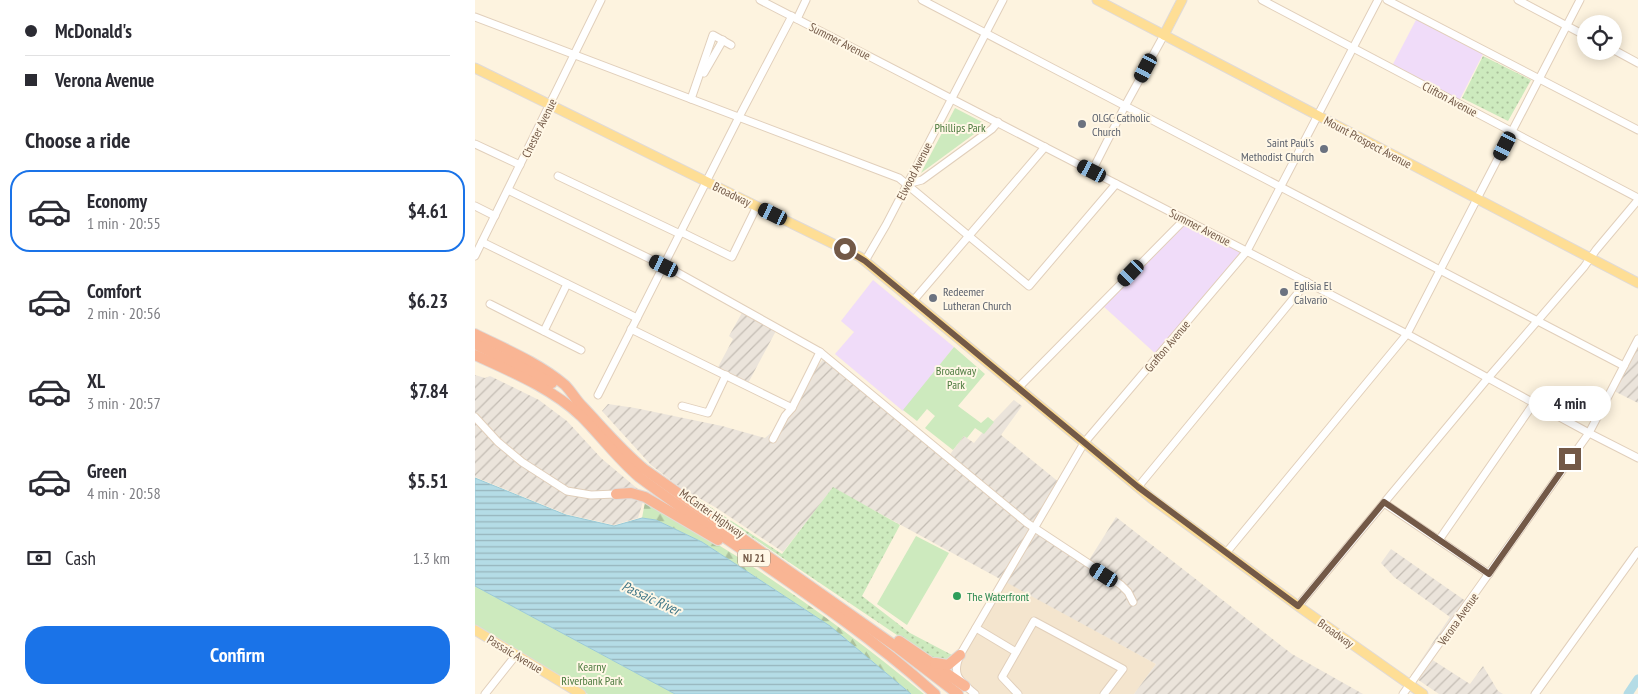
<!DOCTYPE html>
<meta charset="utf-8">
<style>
body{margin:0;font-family:"PT Sans Narrow",sans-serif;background:#f7f7f7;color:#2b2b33;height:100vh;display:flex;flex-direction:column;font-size:19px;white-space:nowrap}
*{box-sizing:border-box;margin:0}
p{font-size:16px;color:#7c7c81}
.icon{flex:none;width:28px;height:28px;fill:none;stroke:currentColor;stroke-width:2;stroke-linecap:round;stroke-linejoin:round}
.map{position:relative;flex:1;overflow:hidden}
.sheet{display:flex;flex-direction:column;background:#fff;width:475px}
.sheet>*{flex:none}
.guide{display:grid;align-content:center;height:110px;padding:0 25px;background:#fff}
.tools{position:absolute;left:1102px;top:15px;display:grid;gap:10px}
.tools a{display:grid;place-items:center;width:45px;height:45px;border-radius:50%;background:#fff;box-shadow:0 2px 12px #0003;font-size:25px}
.end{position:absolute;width:22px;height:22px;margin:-11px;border:6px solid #735947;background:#fff;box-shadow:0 0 0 2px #fff}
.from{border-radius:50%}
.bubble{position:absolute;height:35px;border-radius:18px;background:#fff;box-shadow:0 2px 12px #0003;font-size:16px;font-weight:600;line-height:35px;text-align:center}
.car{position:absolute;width:15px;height:30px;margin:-15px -8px;border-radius:6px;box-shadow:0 0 4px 1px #0007;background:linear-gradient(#222 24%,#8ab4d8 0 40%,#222 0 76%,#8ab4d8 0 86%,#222 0)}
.guide b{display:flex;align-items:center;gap:18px;height:48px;font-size:19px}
.guide b+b{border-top:1px solid #e1e1e2}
.guide i{width:12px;height:12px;background:#2b2b33}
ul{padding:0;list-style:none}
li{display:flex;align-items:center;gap:15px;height:82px;margin:0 10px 8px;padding:0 15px;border:2px solid transparent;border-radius:20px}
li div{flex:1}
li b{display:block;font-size:19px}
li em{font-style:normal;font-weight:600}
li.on{border-color:#1a73e8}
li>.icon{width:45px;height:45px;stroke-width:1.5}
h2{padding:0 25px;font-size:22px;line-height:60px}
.pay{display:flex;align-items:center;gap:12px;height:55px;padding:0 25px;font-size:19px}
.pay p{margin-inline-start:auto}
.primary-button{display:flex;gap:10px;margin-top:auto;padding:10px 25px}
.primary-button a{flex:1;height:58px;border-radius:20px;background:#1a73e8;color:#fff;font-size:20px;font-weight:600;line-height:58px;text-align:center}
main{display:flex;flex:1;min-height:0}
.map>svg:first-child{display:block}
.residential{fill:#f4e5ce}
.industrial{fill:url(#industrial-furrows)}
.education{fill:#f0dcf9}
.grass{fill:url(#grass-dots)}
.forest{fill:url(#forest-firs)}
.park{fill:#cdeabe}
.water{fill:url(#water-rules);stroke:#9acad8}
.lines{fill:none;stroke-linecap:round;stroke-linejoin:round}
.river{stroke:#b4dce6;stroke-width:9}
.minor-casing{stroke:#e1cfbb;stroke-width:9}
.major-casing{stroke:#e0dad7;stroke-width:11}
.highway-casing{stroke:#e0dad7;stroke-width:12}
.minor{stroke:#fff;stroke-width:7}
.major{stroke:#fede95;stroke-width:9}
.highway{stroke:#f9b594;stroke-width:10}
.route{stroke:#735947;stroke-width:6}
.worship-dot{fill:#6b7280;stroke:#fff7e6;stroke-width:2}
.leisure-dot{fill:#2e9e5b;stroke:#fff7e6;stroke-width:2}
.labels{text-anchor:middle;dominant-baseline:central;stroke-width:4;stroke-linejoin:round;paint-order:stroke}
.shield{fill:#fff7e6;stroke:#9d8877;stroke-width:1}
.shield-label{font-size:11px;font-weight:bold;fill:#735947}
.street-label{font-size:12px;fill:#735947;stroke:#fff7e6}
.worship-label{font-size:12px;fill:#5b616d;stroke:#fff7e6;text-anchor:start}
.park-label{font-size:12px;fill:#4c7a3e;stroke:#fff7e6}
.leisure-label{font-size:12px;fill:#27864d;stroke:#fff7e6;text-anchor:start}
.water-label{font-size:14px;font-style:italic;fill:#407788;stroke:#fff7e6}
</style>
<main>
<section class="sheet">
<div class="guide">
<b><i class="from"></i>McDonald's</b>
<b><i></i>Verona Avenue</b>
</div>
<h2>Choose a ride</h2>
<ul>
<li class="on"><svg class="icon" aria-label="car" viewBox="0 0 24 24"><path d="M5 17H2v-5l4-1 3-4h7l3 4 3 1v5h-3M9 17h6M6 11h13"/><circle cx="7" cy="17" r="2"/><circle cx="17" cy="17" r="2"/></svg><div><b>Economy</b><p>1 min · 20:55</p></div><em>$4.61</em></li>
<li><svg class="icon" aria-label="car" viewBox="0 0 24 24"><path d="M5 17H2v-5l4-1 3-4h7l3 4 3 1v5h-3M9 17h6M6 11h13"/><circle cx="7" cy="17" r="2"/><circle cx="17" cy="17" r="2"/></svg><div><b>Comfort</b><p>2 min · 20:56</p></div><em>$6.23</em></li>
<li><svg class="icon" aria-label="car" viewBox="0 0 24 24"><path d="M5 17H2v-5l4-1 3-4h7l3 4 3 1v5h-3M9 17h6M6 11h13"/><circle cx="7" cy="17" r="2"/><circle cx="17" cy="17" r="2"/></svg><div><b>XL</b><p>3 min · 20:57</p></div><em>$7.84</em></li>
<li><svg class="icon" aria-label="car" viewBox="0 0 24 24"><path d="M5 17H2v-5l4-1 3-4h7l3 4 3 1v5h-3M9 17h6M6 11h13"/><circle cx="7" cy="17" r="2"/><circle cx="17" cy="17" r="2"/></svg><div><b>Green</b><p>4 min · 20:58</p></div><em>$5.51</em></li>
</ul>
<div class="pay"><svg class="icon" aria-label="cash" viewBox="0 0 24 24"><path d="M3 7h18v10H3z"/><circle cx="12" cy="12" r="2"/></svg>Cash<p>1.3 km</p></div>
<div class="primary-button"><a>Confirm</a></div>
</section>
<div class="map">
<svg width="1163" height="694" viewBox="0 0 1163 694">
<defs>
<pattern id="industrial-furrows" width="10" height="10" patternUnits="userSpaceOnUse" patternTransform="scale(1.25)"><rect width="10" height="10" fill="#ebe4db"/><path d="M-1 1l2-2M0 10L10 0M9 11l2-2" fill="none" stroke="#c3bcb3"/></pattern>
<pattern id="grass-dots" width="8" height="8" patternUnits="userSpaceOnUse" patternTransform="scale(1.25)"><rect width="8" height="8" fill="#cdeabe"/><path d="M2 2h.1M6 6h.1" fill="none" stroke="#abc19c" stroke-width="1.8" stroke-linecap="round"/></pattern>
<pattern id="forest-firs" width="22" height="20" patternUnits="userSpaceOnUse" patternTransform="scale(1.25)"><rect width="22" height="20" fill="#cdeabe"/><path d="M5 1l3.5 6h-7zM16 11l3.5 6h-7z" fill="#abc19c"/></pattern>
<pattern id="water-rules" width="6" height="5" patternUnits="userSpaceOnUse" patternTransform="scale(1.25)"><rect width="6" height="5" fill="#b4dce6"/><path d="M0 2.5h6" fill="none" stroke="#97b5bc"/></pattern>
</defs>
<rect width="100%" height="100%" fill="#fdf3df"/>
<polygon class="residential" points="529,580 681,664 659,694 504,694 480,668"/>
<g class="industrial">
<polygon points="268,311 302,329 272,385 242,369 258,339 254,336"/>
<polygon points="1163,339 1163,403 1137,390"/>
<polygon points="350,357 473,457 489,436 499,443 508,432 539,400 547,406 526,435 585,483 558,529 611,565 641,517 817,654 888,694 659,694 681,664 358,488 308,552 240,507 206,488 176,465 127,411 133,404 160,408 247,426 290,438 307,423 310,406"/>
<polygon points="0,375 10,378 15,376 64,400 92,421 126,458 170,495 163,518 139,525 91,514 0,477"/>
<polygon points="916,549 995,604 956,659 995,684 1008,666 1023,691 1028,694 964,694 936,675 975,617 919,577 906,563"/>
</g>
<g class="education">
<polygon points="942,18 1009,52 984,101 917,66"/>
<polygon points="711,220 771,251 682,355 627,305"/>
<polygon points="398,280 479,347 428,411 360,354 379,332 366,321"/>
</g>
<g class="grass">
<polygon points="1008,56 1056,80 1033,121 987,98"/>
<polygon points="358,487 425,525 387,596 435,633 477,655 474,661 456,658 222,500 223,499 307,554"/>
</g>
<path class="forest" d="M170,502c99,54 192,120 279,192h-13l-81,-68 -128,-84 -46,-22 -14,-2z"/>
<g class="park">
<polygon points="480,108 509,123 510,126 446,173"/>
<polygon points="479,347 510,374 483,406 506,423 513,417 519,422 509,434 500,428 492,438 489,436 478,450 450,428 460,416 452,409 442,421 428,410"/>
<polygon points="441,536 474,553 432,625 402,604"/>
<polygon points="0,586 200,694 113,694 108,692 0,625"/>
</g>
<polygon class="water" points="0,478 91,515 139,526 167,518 181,520 227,542 355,626 436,694 200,694 0,586"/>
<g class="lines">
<polyline class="river" points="1153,694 1163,679"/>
<defs>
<g id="minor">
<polyline points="285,0 932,334 1114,433 1163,458"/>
<polyline points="447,0 1149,366"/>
<polyline points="787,0 1163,198"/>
<polyline points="912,0 1163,130"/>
<polyline points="1043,0 1111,36"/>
<polyline points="0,17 424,178 554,286 641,184"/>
<polyline points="322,19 331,0"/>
<polyline points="1139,50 1163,63"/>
<polyline points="229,73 248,40"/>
<polyline points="216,99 238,35 256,45"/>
<polyline points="0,144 45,165"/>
<polyline points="617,171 650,106 689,35"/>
<polyline points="83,176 205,234"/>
<polyline points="432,184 447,180 517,129 523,122"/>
<polyline points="33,190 198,270 345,352 552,523 646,585 653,592 658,602"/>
<polyline points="0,206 20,216"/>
<polyline points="206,232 257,257 282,206"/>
<polyline points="7,242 162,318"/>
<polyline points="0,256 126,0"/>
<polyline points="390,261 411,225 528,0"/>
<polyline points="438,301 570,147"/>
<polyline points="15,304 106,350"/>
<polyline points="156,329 317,408"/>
<polyline points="69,331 92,284"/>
<polyline points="543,388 710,219"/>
<polyline points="123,395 264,117 317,16"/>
<polyline points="207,406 233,413 251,375"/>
<polyline points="0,417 23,442 47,462 92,491 116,495 141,494"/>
<polyline points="298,439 310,416 317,408 345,352"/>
<polyline points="663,487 832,282"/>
<polyline points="909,503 1014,574"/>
<polyline points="964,540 1059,403"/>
<polyline points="751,553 932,334 1105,0"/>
<polyline points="823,606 1013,378 1109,267 1121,250 1163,200"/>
<polyline points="501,628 541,652"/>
<polyline points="10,694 41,655"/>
<path d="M500,694c-15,-13 -24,-18 -15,-39l124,-212 163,-192 131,-251"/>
<polyline points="543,694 527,677 559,621 648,669 629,694"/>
<polyline points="928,694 1114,433 1163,339"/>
<polyline points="1060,694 1163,551"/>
</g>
<g id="major">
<polyline points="622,0 1163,283"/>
<polyline points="689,35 707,0"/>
<polyline points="0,68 385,257 676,498 823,606 948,694"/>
<polyline points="0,630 106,694"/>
</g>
<g id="highway">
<path d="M0,334c30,15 64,29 90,51 6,6 11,15 17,21 20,21 39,44 62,63l254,179 60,46"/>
<polyline points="0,344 77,383"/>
<path d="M0,355c37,17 76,33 106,61 20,20 36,42 58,61 98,73 205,135 296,217"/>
<polyline points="141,494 156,493 170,497 243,540"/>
<polyline points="424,641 490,686"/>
<polyline points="460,663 473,665 485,655"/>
</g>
</defs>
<use href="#minor" class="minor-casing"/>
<use href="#major" class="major-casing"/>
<use href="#highway" class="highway-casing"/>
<use href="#minor" class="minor"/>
<use href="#major" class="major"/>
<use href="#highway" class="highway"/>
</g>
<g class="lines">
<polyline class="route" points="370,249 390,261 663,487 823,606 909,502 1014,574 1095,459"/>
</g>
<g class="worship-dot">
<circle cx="607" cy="124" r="5"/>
<circle cx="849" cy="149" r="5"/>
<circle cx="809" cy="292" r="5"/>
<circle cx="458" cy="298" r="5"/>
</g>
<circle class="leisure-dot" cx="482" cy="596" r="5"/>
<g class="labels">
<rect class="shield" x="263" y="549.5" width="32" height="17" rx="4"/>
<g class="shield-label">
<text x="279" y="558">NJ 21</text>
</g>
<g class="street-label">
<text transform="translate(365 41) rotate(27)">Summer Avenue</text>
<text transform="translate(975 99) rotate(28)">Clifton Avenue</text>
<text transform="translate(64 128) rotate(-64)">Chester Avenue</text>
<text transform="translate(893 142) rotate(28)">Mount Prospect Avenue</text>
<text transform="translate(439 171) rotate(-63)">Elwood Avenue</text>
<text transform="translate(257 194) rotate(26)">Broadway</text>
<text transform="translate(725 227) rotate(27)">Summer Avenue</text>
<text transform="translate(692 346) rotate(-50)">Grafton Avenue</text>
<text transform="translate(237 513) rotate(35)">McCarter Highway</text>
<text transform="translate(983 619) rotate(-55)">Verona Avenue</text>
<text transform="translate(861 633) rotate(35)">Broadway</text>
<text transform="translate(40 654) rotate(31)">Passaic Avenue</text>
</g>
<g class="worship-label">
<text x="617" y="117">OLGC Catholic<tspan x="617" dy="14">Church</tspan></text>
<text x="839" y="142" text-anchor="end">Saint Paul's<tspan x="839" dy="14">Methodist Church</tspan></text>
<text x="819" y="285">Eglisia El<tspan x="819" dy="14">Calvario</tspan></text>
<text x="468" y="291">Redeemer<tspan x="468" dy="14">Lutheran Church</tspan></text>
</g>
<g class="park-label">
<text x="485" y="127">Phillips Park</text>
<text x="481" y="370">Broadway<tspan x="481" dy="14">Park</tspan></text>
<text x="117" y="666">Kearny<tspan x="117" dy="14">Riverbank Park</tspan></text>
</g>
<g class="leisure-label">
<text x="492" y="596">The Waterfront</text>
</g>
<g class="water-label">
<text transform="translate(176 598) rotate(25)">Passaic River</text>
</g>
</g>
</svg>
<div class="tools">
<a><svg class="icon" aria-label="locate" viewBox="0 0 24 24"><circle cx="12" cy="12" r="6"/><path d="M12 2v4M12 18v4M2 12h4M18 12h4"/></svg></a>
</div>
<i class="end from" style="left:370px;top:249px"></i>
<i class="end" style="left:1095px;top:459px"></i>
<div class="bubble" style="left:1054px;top:386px;width:82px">4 min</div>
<i class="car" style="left:671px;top:68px;rotate:208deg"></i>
<i class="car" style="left:1030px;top:146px;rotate:207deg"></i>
<i class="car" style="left:617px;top:171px;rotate:297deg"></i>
<i class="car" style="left:298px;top:214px;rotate:296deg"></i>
<i class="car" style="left:189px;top:266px;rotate:296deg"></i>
<i class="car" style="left:656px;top:273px;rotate:224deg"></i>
<i class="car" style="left:629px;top:575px;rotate:303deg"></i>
</div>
</main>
